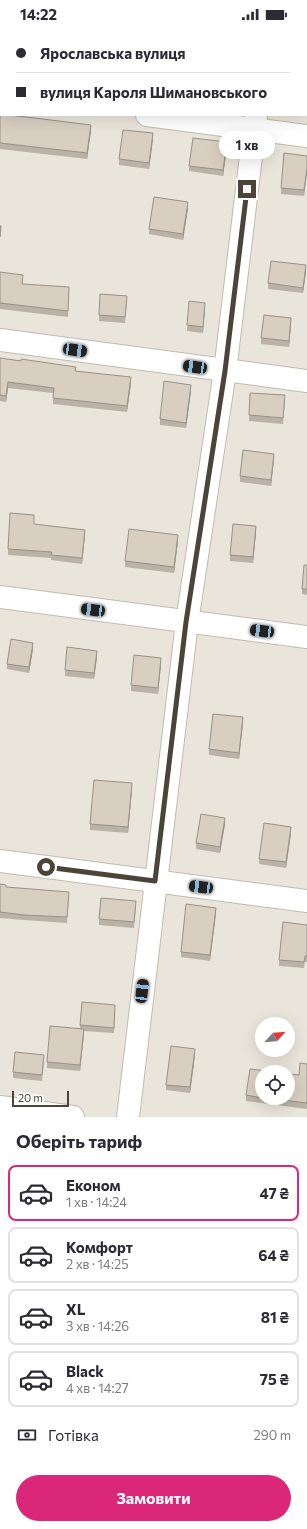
<!DOCTYPE html>
<html lang="uk">
<meta charset="utf-8">
<style>
body{margin:0;font-family:Commissioner,sans-serif;background:#f2f2f3;color:#2b2b33;height:100vh;display:flex;flex-direction:column;font-size:15px;white-space:nowrap}
*{box-sizing:border-box;margin:0}
p{font-size:13px;color:#7c7c81}
.icon{flex:none;width:22px;height:22px;fill:none;stroke:currentColor;stroke-width:2;stroke-linecap:round;stroke-linejoin:round}
.map{position:relative;height:1089px;overflow:hidden}
.sheet{display:flex;flex-direction:column;background:#fff;flex:1}
.sheet>*{flex:none}
.guide{position:absolute;left:0px;top:0px;width:307px;height:88px;box-shadow:0 4px 16px #0002;display:grid;align-content:center;height:88px;padding:0 16px;background:#fff}
.needle{width:26px;rotate:64deg}
.buttons{position:absolute;left:255px;top:989px;display:grid;gap:8px}
.buttons a{display:grid;place-items:center;width:40px;height:40px;border-radius:50%;background:#fff;box-shadow:0 4px 16px #0002;font-size:20px}
.scale{position:absolute;left:12px;bottom:10px;width:57px;box-sizing:border-box;padding-left:4px;border:2px solid #4b4439;border-top:0;font-size:11px;line-height:14px;white-space:nowrap;color:#4b4439;-webkit-text-stroke:3px #fff;paint-order:stroke}
.end{position:absolute;width:18px;height:18px;margin:-9px;border:5px solid #4b4439;background:#fff;box-shadow:0 0 0 2px #fff}
.from{border-radius:50%}
.bubble{position:absolute;height:28px;border-radius:14px;background:#fff;box-shadow:0 4px 16px #0002;font-size:13px;font-weight:700;line-height:28px;text-align:center}
.car{position:absolute;width:12px;height:24px;margin:-12px -6px;border-radius:5px;box-shadow:0 0 3px 1px #0007;background:linear-gradient(#222 24%,#8ab4d8 0 40%,#222 0 76%,#8ab4d8 0 86%,#222 0)}
.guide b{display:flex;align-items:center;gap:14px;height:38px;font-size:15px}
.guide b+b{border-top:1px solid #e1e1e2}
.guide i{width:10px;height:10px;background:#2b2b33}
ul{padding:0;list-style:none}
li{display:flex;align-items:center;gap:12px;height:56px;margin:0 8px 6px;padding:0 8px;border:2px solid #e1e1e2;border-radius:8px}
li div{flex:1}
li b{display:block;font-size:15px}
li em{font-style:normal;font-weight:700}
li.current{border-color:#db2777}
li>.icon{width:36px;height:36px;stroke-width:1.5}
h2{padding:0 16px;font-size:18px;line-height:48px}
.pay{display:flex;align-items:center;gap:10px;height:44px;padding:0 16px;font-size:15px}
.pay p{margin-inline-start:auto}
.button{display:flex;gap:8px;margin-top:auto;padding:8px 16px}
.button a{flex:1;height:46px;border-radius:24px;background:#db2777;color:#fff;font-size:16px;font-weight:700;line-height:46px;text-align:center}
.status{display:flex;justify-content:space-between;align-items:center;height:28px;padding:0 20px;background:#fff;direction:ltr}
.status svg{height:11px;fill:currentColor}
.map>svg:first-child{display:block}
.residential{fill:#eae5da;fill-rule:evenodd}
.lines{fill:none;stroke-linecap:round;stroke-linejoin:round}
.minor-casing{stroke:#c2bbae;stroke-width:24}
.minor{stroke:#fff;stroke-width:22}
.wall{fill:#bab2a6}
.shaded-wall{fill:#979187}
.building{fill:#d8cfc1;stroke:#979187}
.route{stroke:#4b4439;stroke-width:5}
</style>
<div class="status"><b>14:22</b><svg viewBox="0 0 49 12"><path d="M0 12V9h3v3zM5 12V6h3v6zM10 12V3h3v9zM15 12V0h3v12zM26 1h20v11H26zM47 4h2v5h-2z"/></svg></div>
<div class="map">
<svg width="307" height="1089" viewBox="0 0 307 1089">
<rect width="100%" height="100%" fill="#f6f3ec"/>
<path class="residential" d="M0,0h307v1089h-307zM1,1h305v86h-305zM262,996h26v26h-26zM262,1044h26v26h-26z"/>
<g class="lines">
<defs>
<g id="minor">
<polyline points="266,1 267,0"/>
<polyline points="0,68 1,68"/>
<polyline points="147,87 307,108"/>
<polyline points="0,312 307,353"/>
<polyline points="0,569 307,609"/>
<polyline points="0,833 307,873"/>
<polyline points="0,1079 73,1089"/>
<polyline points="128,1089 187,594 225,343 256,87"/>
</g>
</defs>
<use href="#minor" class="minor-casing"/>
<use href="#minor" class="minor"/>
</g>
<g class="wall">
<polygon points="0,7 1,7 1,36 0,35"/>
<rect x="306" y="28" width="1" height="47"/>
<polygon points="0,86 91,103 87,131 0,121"/>
<polygon points="153,111 149,141 119,137 119,131"/>
<polygon points="227,120 223,148 189,143 189,138"/>
<polygon points="307,128 304,168 281,166 281,160"/>
<polygon points="188,180 183,212 149,206 149,201"/>
<polygon points="306,243 303,265 268,261 268,255"/>
<polygon points="0,244 23,253 23,257 69,265 68,289 0,281"/>
<polygon points="127,274 125,295 99,293 99,287"/>
<polygon points="205,280 203,305 187,303 187,297"/>
<polygon points="291,296 289,319 261,316 261,310"/>
<polygon points="0,330 76,343 131,355 127,384 53,376 53,365 8,360 6,374 0,373"/>
<polygon points="191,363 186,400 160,397 160,391"/>
<polygon points="285,373 283,396 249,393 249,387"/>
<polygon points="274,431 271,458 240,454 240,448"/>
<polygon points="34,496 85,507 82,536 51,532 51,530 8,527 8,521"/>
<polygon points="256,504 253,535 230,533 230,527"/>
<polygon points="178,513 174,545 125,539 125,533"/>
<polygon points="307,537 307,567 302,566 302,561"/>
<polygon points="33,621 29,645 7,641 7,636"/>
<polygon points="97,629 94,651 65,648 65,642"/>
<polygon points="161,636 158,666 131,663 131,657"/>
<polygon points="243,695 239,731 209,727 209,721"/>
<polygon points="132,761 128,805 90,802 90,796"/>
<polygon points="225,796 220,825 196,821 196,815"/>
<polygon points="291,805 286,840 259,836 259,831"/>
<polygon points="0,856 6,859 69,869 67,895 24,892 0,890"/>
<polygon points="136,879 134,900 99,897 99,891"/>
<polygon points="216,885 210,933 181,929 181,924"/>
<polygon points="307,897 307,934 305,934 304,940 279,938 279,932"/>
<polygon points="115,983 114,1005 84,1003 80,1043 47,1040 47,1034 80,1001 80,997"/>
<polygon points="195,1027 190,1065 166,1062 166,1057"/>
<polygon points="44,1033 42,1053 13,1050 13,1044"/>
<polygon points="307,1036 307,1081 246,1073 246,1067 262,1044 262,1070 288,1070 299,1047"/>
</g>
<g class="shaded-wall">
<polygon points="91,97 91,103 87,131 87,125"/>
<polygon points="153,105 153,111 149,141 149,135"/>
<polygon points="227,114 227,120 223,148 223,142"/>
<polygon points="307,140 307,145 304,168 304,162"/>
<polygon points="188,174 188,180 183,212 183,206"/>
<polygon points="306,237 306,243 303,265 303,260"/>
<polygon points="205,275 205,280 203,305 203,299"/>
<polygon points="291,290 291,296 289,319 289,313"/>
<polygon points="131,349 131,355 127,384 127,378"/>
<polygon points="8,354 8,360 6,374 6,368"/>
<polygon points="191,357 191,363 186,400 186,395"/>
<polygon points="274,426 274,431 271,458 271,452"/>
<polygon points="256,498 256,504 253,535 253,529"/>
<polygon points="85,502 85,507 82,536 82,530"/>
<polygon points="178,507 178,513 174,545 174,539"/>
<polygon points="33,615 33,621 29,645 29,639"/>
<polygon points="97,623 97,629 94,651 94,645"/>
<polygon points="161,630 161,636 158,666 158,660"/>
<polygon points="243,689 243,695 239,731 239,725"/>
<polygon points="132,755 132,761 128,805 128,799"/>
<polygon points="225,790 225,796 220,825 220,819"/>
<polygon points="291,799 291,805 286,840 286,834"/>
<polygon points="216,880 216,885 210,933 210,927"/>
<polygon points="84,1001 84,1007 80,1043 80,1037"/>
<polygon points="195,1021 195,1027 190,1065 190,1059"/>
</g>
<g class="building">
<rect x="50" y="0" width="17" height="1"/>
<rect x="0" y="7" width="1" height="23"/>
<rect x="306" y="28" width="1" height="41"/>
<polygon points="0,86 1,86 1,87 10,87 91,97 87,125 0,115"/>
<polygon points="123,102 153,105 149,135 119,131"/>
<polygon points="193,110 227,114 223,142 189,138"/>
<polygon points="284,125 307,128 307,140 304,162 281,160"/>
<polygon points="154,169 188,174 183,206 149,201"/>
<polygon points="0,198 1,198 0,209"/>
<polygon points="271,233 306,237 303,260 268,255"/>
<polygon points="0,244 23,247 22,256 69,259 68,283 0,275"/>
<polygon points="100,266 127,268 125,289 99,287"/>
<polygon points="189,273 205,275 203,299 187,297"/>
<polygon points="264,287 291,290 289,313 261,310"/>
<polygon points="0,330 21,333 21,331 76,339 75,343 131,349 127,378 53,370 54,360 8,354 6,368 0,367"/>
<polygon points="164,353 191,357 186,395 160,391"/>
<polygon points="250,365 285,367 283,390 249,387"/>
<polygon points="243,422 274,426 271,452 240,448"/>
<polygon points="10,485 34,487 34,496 85,502 82,530 51,527 52,524 8,521"/>
<polygon points="233,496 256,498 253,529 230,527"/>
<polygon points="129,501 178,507 174,539 125,533"/>
<polygon points="304,537 307,537 307,561 302,561"/>
<polygon points="11,611 33,615 29,639 7,636"/>
<polygon points="67,619 97,623 94,645 65,642"/>
<polygon points="134,627 161,630 158,660 131,657"/>
<polygon points="213,686 243,689 239,725 209,721"/>
<polygon points="94,752 132,755 128,799 90,796"/>
<polygon points="201,786 225,790 220,819 196,815"/>
<polygon points="264,795 291,799 286,834 259,831"/>
<polygon points="0,856 6,857 6,859 69,864 67,889 24,887 0,884"/>
<polygon points="101,870 136,873 134,894 99,891"/>
<polygon points="186,876 216,880 210,927 181,924"/>
<polygon points="283,894 307,897 307,928 305,928 304,934 279,932"/>
<polygon points="82,974 115,977 114,1000 80,997"/>
<polygon points="50,998 84,1001 80,1037 47,1034"/>
<polygon points="171,1018 195,1021 190,1059 166,1057"/>
<polygon points="15,1024 44,1027 42,1047 13,1044"/>
<polygon points="300,1035 307,1036 307,1075 265,1070 288,1070 288,1046 299,1047"/>
<polygon points="250,1041 275,1044 262,1044 262,1070 246,1067"/>
</g>
<g class="lines">
<polyline class="route" points="46,839 155,853 186,594 225,343 247,161"/>
</g>
</svg>
<div class="buttons">
<a><svg class="needle" viewBox="-14 -14 28 28"><path d="M0-13l5 13h-10z" fill="#e53935"/><path d="M0 13l5-13h-10z" fill="#7c7c81"/></svg></a>
<a><svg class="icon" aria-label="locate" viewBox="0 0 24 24"><circle cx="12" cy="12" r="6"/><path d="M12 2v4M12 18v4M2 12h4M18 12h4"/></svg></a>
</div>
<div class="scale">20 m</div>
<i class="end from" style="left:46px;top:839px"></i>
<i class="end" style="left:247px;top:161px"></i>
<div class="bubble" style="left:219px;top:103px;width:56px">1 хв</div>
<i class="car" style="left:75px;top:322px;rotate:98deg"></i>
<i class="car" style="left:195px;top:339px;rotate:278deg"></i>
<i class="car" style="left:93px;top:582px;rotate:277deg"></i>
<i class="car" style="left:262px;top:603px;rotate:277deg"></i>
<i class="car" style="left:201px;top:859px;rotate:277deg"></i>
<i class="car" style="left:142px;top:963px;rotate:7deg"></i>
<div class="guide">
<b><i class="from"></i>Ярославська вулиця</b>
<b><i></i>вулиця Кароля Шимановського</b>
</div>
</div>
<section class="sheet">
<h2>Оберіть тариф</h2>
<ul>
<li class="current"><svg class="icon" aria-label="car" viewBox="0 0 24 24"><path d="M5 17H2v-5l4-1 3-4h7l3 4 3 1v5h-3M9 17h6M6 11h13"/><circle cx="7" cy="17" r="2"/><circle cx="17" cy="17" r="2"/></svg><div><b>Економ</b><p>1 хв · 14:24</p></div><em>47 ₴</em></li>
<li><svg class="icon" aria-label="car" viewBox="0 0 24 24"><path d="M5 17H2v-5l4-1 3-4h7l3 4 3 1v5h-3M9 17h6M6 11h13"/><circle cx="7" cy="17" r="2"/><circle cx="17" cy="17" r="2"/></svg><div><b>Комфорт</b><p>2 хв · 14:25</p></div><em>64 ₴</em></li>
<li><svg class="icon" aria-label="car" viewBox="0 0 24 24"><path d="M5 17H2v-5l4-1 3-4h7l3 4 3 1v5h-3M9 17h6M6 11h13"/><circle cx="7" cy="17" r="2"/><circle cx="17" cy="17" r="2"/></svg><div><b>XL</b><p>3 хв · 14:26</p></div><em>81 ₴</em></li>
<li><svg class="icon" aria-label="car" viewBox="0 0 24 24"><path d="M5 17H2v-5l4-1 3-4h7l3 4 3 1v5h-3M9 17h6M6 11h13"/><circle cx="7" cy="17" r="2"/><circle cx="17" cy="17" r="2"/></svg><div><b>Black</b><p>4 хв · 14:27</p></div><em>75 ₴</em></li>
</ul>
<div class="pay"><svg class="icon" aria-label="cash" viewBox="0 0 24 24"><path d="M3 7h18v10H3z"/><circle cx="12" cy="12" r="2"/></svg>Готівка<p>290 m</p></div>
<div class="button"><a>Замовити</a></div>
</section>
